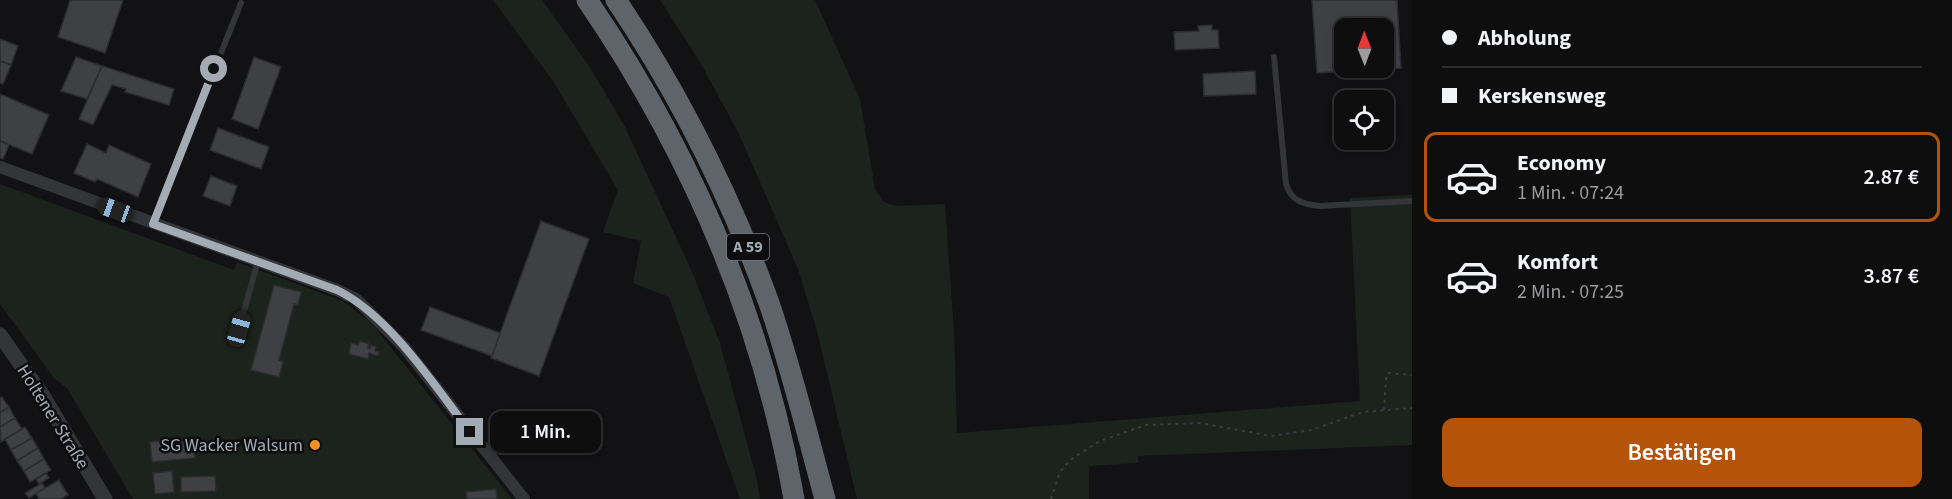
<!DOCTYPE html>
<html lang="de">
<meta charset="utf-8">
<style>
body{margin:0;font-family:"Source Sans 3",sans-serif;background:#171718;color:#f1f3f6;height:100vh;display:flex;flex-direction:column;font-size:22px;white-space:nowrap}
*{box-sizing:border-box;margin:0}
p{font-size:20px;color:#9b9c9e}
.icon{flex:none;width:33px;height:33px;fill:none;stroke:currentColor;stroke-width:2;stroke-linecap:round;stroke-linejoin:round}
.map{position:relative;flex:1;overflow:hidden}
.details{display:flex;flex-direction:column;background:#0e0e0f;width:540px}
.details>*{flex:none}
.hud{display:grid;align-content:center;height:132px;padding:0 30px;background:#0e0e0f}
.needle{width:39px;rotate:359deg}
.controls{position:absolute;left:1334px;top:18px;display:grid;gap:12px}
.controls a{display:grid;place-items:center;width:60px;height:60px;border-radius:12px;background:#0e0e0f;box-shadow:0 3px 9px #0003,0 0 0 2px #2e2e2f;font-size:30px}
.end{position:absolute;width:27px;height:27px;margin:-14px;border:8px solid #a3abb5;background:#111;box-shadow:0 0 0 3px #111}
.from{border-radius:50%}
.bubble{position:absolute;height:42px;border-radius:12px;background:#0e0e0f;box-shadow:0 3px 9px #0003,0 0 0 2px #2e2e2f;font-size:20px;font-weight:600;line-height:42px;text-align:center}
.car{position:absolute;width:18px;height:36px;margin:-18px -9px;border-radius:8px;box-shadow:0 0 4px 2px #0007;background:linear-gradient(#222 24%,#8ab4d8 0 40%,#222 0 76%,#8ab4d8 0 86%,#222 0)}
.hud b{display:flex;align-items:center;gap:21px;height:57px;font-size:22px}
.hud b+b{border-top:2px solid #2e2e2f}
.hud i{width:15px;height:15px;background:#f1f3f6}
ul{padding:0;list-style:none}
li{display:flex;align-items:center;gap:18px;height:90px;margin:0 12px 9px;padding:0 18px;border:3px solid transparent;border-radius:12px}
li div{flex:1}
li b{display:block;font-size:22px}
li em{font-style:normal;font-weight:600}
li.selected{border-color:#b45309}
li>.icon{width:54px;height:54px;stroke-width:1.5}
.primary-button{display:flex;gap:12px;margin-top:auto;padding:12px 30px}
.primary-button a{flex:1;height:69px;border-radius:12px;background:#b45309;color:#fff;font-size:24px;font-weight:600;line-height:69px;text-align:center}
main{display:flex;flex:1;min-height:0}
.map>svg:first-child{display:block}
.green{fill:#1c231c}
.building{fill:#3e4044;stroke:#2c2c30;stroke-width:1.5;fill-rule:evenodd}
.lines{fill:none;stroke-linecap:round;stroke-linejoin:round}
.path{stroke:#393c40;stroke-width:2;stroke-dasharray:3 4.5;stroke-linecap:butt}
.service{stroke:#333539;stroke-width:6}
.minor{stroke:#333539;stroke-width:12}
.tertiary{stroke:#333539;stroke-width:15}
.motorway{stroke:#5f636a;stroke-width:21}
.route{stroke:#a3abb5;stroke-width:8}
.poi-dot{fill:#f79126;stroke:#0d0d0f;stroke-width:2}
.labels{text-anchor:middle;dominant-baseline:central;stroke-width:5;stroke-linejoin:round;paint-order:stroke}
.shield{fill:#0d0d0f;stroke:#767c83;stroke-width:1.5}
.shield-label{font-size:16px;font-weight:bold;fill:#a3abb5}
.street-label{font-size:18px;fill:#a3abb5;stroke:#0d0d0f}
.poi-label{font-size:18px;fill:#a3abb5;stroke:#0d0d0f;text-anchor:end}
</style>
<main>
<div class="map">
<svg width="1412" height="499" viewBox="0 0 1412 499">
<rect width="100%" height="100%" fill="#121214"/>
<g class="green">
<polygon points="493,0 542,0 591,69 625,127 693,274 720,343 757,480 760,499 740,499 669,297 633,283 641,241 603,232 618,190 553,81"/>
<polygon points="660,0 815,0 860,99 875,189 884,202 896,206 945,204 954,331 957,433 1360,401 1350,198 1412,195 1412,445 1138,456 1138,463 1089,466 1089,499 857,499 817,331 798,269 739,134 700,62"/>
<polygon points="0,184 234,270 237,262 343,301 372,324 512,499 133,499 67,388 54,378 0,304"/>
</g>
<g class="building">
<polygon points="70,0 123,0 105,53 58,37"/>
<path d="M1312,0h85l4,68 -84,5zM1344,28h39v40h-39z"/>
<polygon points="1212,25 1212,30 1218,30 1219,48 1175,50 1174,32 1199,31 1198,26"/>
<polygon points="0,39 18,46 11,65 0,61"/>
<polygon points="76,57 102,66 87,99 61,91"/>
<polygon points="254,57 281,67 258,129 232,119"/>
<polygon points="0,61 11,65 3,84 0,83"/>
<polygon points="102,66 174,89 169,105 125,92 126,89 112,85 93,125 79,119"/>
<polygon points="1255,71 1256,94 1204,96 1203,74"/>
<polygon points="0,94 49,115 32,154 0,141"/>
<polygon points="218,128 269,147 261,169 210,150"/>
<polygon points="0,141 9,145 3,159 0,158"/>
<polygon points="87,144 106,153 109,145 151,164 138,197 97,179 95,182 74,173"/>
<polygon points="211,176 237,186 230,206 203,196"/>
<polygon points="541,221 589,239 539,376 491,358"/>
<polygon points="274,285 301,292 298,305 294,304 279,360 283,362 279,377 251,370"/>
<polygon points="430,307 500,333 492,356 421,330"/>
<polygon points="360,341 369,344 368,348 370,349 371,345 376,347 375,351 379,352 378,356 369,353 368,359 349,354 351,343 358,345"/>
<polygon points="2,397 9,407 0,413 0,398"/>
<polygon points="9,407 15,418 0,427 0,413"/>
<polygon points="15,418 22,429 1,442 0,427"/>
<polygon points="25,427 32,438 11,450 5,439"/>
<polygon points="32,438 38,448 17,461 11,450"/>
<polygon points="193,438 195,458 152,462 150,442"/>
<polygon points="38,448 44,459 24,471 17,461"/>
<polygon points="44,459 51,470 30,482 24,471"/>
<polygon points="172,471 174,492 155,494 153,473"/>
<polygon points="46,473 49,478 39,484 36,479"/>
<polygon points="215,476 216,491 181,492 181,477"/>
<polygon points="59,480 68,495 61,499 39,499 36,493"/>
<polygon points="42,483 45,488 29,498 25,493"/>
<polygon points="496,489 497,499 467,499 466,492"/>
</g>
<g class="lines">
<g class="path">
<polyline points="1384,410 1386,379 1388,373 1412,375"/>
<polyline points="1051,499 1060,472 1070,460 1100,441 1146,425 1200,423 1271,436 1311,430 1363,412 1412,408"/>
</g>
<g class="service">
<path d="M1274,57l12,127c5,17 17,20 33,22l93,-5"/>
<polyline points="153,223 241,3"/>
<polyline points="239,329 258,261"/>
</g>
<polyline class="minor" points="0,167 337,290 356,299 404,347 524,499"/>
<polyline class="tertiary" points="0,335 43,396 105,499"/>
<g class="motorway">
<path d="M587,0c104,152 175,317 207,499"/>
<path d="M616,0c64,95 114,195 153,303 22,64 38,130 56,196"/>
</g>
</g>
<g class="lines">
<path class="route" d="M214,69l-61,155 184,66c52,25 98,96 133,142"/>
</g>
<circle class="poi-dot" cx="315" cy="445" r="6"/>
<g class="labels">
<rect class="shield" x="727" y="234" width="42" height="26" rx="4.5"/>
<g class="shield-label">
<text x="748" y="247">A 59</text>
</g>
<g class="street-label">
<text transform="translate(53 417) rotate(58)">Holtener Straße</text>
</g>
<g class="poi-label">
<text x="303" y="445">SG Wacker Walsum</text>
</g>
</g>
</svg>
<div class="controls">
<a><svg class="needle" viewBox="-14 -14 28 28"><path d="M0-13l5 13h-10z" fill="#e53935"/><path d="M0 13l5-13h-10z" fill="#9b9c9e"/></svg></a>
<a><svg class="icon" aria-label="locate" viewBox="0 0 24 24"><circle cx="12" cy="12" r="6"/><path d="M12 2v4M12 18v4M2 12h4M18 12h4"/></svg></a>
</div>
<i class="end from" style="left:214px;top:69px"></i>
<i class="end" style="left:470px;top:432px"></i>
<div class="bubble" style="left:490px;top:411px;width:111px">1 Min.</div>
<i class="car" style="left:115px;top:210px;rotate:290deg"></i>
<i class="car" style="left:239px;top:329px;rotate:16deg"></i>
</div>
<section class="details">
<div class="hud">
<b><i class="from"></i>Abholung</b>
<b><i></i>Kerskensweg</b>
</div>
<ul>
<li class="selected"><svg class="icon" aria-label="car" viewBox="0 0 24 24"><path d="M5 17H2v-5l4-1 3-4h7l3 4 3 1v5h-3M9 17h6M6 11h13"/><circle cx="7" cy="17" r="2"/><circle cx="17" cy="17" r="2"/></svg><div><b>Economy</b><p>1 Min. · 07:24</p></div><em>2.87 €</em></li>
<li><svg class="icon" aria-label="car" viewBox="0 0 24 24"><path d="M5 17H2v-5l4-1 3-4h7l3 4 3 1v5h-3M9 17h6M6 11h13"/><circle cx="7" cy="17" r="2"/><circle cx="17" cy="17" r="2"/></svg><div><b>Komfort</b><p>2 Min. · 07:25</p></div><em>3.87 €</em></li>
</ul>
<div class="primary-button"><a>Bestätigen</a></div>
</section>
</main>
